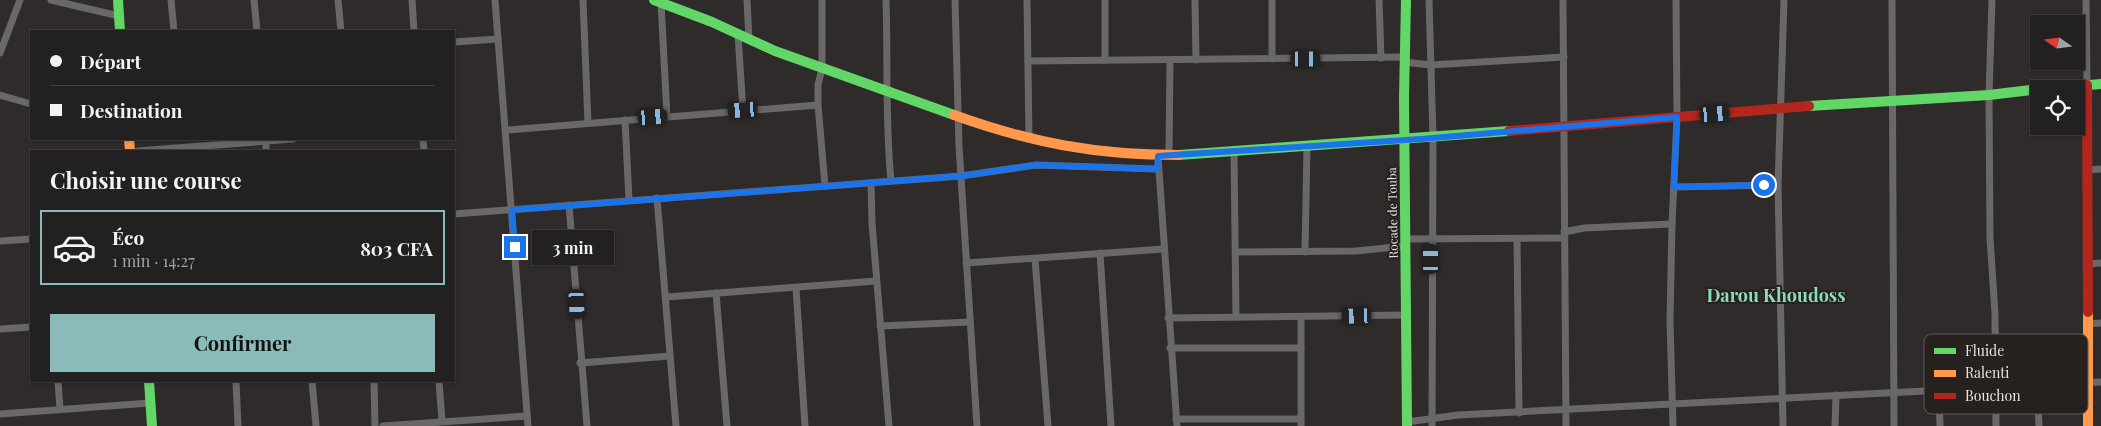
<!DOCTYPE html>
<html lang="fr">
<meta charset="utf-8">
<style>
body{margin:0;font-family:"Playfair Display",serif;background:#2e2d2d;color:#f1f3f6;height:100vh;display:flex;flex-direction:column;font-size:19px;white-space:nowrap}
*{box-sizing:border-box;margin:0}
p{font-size:16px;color:#a2a3a5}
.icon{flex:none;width:28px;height:28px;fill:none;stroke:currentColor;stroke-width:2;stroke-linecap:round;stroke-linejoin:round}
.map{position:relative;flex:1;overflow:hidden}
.panel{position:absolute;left:30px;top:150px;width:425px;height:232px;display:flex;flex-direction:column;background:#222020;border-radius:0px;box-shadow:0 1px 4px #0004,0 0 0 1px #3f3e3e}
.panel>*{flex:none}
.top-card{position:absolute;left:30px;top:30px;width:425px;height:110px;border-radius:0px;box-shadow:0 1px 4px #0004,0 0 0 1px #3f3e3e;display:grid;align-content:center;height:110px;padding:0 20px;background:#222020}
.needle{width:32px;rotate:284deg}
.buttons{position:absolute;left:2030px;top:15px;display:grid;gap:10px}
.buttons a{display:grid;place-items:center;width:55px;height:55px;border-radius:0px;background:#222020;box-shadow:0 1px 4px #0004,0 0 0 1px #3f3e3e;font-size:25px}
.end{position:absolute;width:22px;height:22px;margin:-11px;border:6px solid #1a73e8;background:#fff;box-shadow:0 0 0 2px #fff}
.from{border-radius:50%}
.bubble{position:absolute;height:35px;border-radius:0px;background:#222020;box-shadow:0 1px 4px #0004,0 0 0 1px #3f3e3e;font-size:16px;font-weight:700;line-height:35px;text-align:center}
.car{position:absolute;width:15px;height:30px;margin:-15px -8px;border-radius:6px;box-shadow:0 0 4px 1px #0007;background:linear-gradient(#222 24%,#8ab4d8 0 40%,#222 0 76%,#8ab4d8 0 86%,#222 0)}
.top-card b{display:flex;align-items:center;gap:18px;height:48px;font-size:19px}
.top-card b+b{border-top:1px solid #3f3e3e}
.top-card i{width:12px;height:12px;background:#f1f3f6}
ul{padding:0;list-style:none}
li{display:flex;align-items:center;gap:15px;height:75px;margin:0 10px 8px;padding:0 10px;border:2px solid transparent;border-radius:0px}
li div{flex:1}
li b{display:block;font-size:19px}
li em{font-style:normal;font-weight:700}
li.on{border-color:#8bbbb9}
li>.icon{width:45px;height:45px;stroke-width:1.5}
h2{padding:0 20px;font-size:22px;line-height:60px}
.button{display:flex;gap:10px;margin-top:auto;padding:10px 20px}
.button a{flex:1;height:58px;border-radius:0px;background:#8bbbb9;color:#111;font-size:20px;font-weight:700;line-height:58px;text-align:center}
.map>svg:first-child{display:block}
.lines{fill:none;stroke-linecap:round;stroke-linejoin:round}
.street{stroke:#696767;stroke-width:7}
.fast{stroke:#63d668;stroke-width:10}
.slow{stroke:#ff974d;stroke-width:10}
.jam{stroke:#b3261e;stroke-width:10}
.route{stroke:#1a73e8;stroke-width:6}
.labels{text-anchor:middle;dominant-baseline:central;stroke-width:4;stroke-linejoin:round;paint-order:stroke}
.street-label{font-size:12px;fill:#e7e3e1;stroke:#26201e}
.district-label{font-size:18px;font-weight:bold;fill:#8addb4;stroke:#26201e}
.key{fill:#26201e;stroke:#605a58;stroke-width:1}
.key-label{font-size:14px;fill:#e7e3e1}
</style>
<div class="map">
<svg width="2101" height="426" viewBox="0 0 2101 426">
<rect width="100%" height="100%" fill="#2e2b2a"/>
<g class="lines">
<g class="street">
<polyline points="51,0 119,16"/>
<polyline points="171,0 174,31"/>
<polyline points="254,0 257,31"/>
<polyline points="338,0 341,31"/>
<polyline points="412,0 414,31"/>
<polyline points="495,0 528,426"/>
<polyline points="583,0 588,123"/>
<polyline points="747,0 749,40"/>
<polyline points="822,0 822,68 818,85 818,105 825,186"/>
<path d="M886,0c2,61 -1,121 5,181"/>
<polyline points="955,0 959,146 977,426"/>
<polyline points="1027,0 1029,139"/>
<polyline points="1195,0 1196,60"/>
<polyline points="1272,0 1272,59"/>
<polyline points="1379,0 1381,58"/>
<polyline points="1429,0 1433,138 1432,426"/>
<polyline points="1563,0 1566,426"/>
<polyline points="1892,0 1894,426"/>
<polyline points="1992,0 1989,95 1990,238 1995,313 1996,426"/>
<polyline points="2086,0 2087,85"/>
<polyline points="661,3 667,116"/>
<polyline points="738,35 743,111"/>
<polyline points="454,42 498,39"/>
<polyline points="0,53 20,0"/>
<polyline points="1105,60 1105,0"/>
<polyline points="1028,61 1404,57"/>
<polyline points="1404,62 1431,65 1564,57"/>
<polyline points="0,95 31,104"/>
<polyline points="625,120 629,200"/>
<polyline points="507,130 818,105"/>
<polyline points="266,139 266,151"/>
<polyline points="423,139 424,151"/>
<polyline points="138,151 293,139"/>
<polyline points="1234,152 1236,317"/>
<polyline points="1158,156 1177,426"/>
<polyline points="1169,156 1170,61"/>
<polyline points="2087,170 2101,169"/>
<polyline points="871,183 872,223 889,426"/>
<polyline points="1674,187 1778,185"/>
<polyline points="657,198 676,426"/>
<polyline points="569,205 587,426"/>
<polyline points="454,214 961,176 1036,165 1157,169"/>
<polyline points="1564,232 1584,228 1672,224"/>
<polyline points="1405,239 1564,238"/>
<polyline points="1517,239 1519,413"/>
<polyline points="0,241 31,239"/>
<polyline points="1236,252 1356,251 1405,246"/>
<polyline points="1305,252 1307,147"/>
<polyline points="1100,253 1111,426"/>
<polyline points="1035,259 1048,426"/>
<polyline points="966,263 1164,249"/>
<polyline points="2086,264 2101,263"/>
<polyline points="796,288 805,426"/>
<polyline points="716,293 727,426"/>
<polyline points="667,297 876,281"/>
<polyline points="1168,318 1406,315"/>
<polyline points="2087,324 2101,323"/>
<polyline points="880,326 970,322"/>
<polyline points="0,329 31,327"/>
<polyline points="1170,348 1301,348"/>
<polyline points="580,363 670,356"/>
<polyline points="58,381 60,409"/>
<polyline points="236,381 238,426"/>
<polyline points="312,381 316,426"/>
<polyline points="374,381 375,426"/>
<polyline points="439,381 442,421"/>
<polyline points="2037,384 2039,426"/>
<polyline points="1939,390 1940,426"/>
<polyline points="0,414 150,403"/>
<polyline points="1176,419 1301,419"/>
<polyline points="1407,422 1458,415 2101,382"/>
<polyline points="383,426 527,416"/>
<polyline points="1301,426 1301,318"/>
<polyline points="1673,426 1670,321 1672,224 1677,117 1676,0"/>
<polyline points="1783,426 1778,185 1784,0"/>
<polyline points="1835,426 1836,395"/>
</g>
<g class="fast">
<polyline points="118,0 120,31"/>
<polyline points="654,0 712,22 775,51 954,115"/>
<polyline points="1406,0 1404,98 1407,426"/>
<polyline points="2045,89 2101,84"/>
<polyline points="1809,106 1989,95 2039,89"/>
<polyline points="1179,155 1509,131"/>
<polyline points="149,381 152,426"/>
</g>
<g class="slow">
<path d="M954,115c78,28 142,40 225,40"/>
<polyline points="129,139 130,151"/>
<polyline points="2088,312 2088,426"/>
</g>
<g class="jam">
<polyline points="2087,85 2088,312"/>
<polyline points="1509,131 1809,106"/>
</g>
</g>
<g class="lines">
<polyline class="route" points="515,247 512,210 961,176 1036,165 1157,169 1158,156 1421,139 1677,117 1674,187 1764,185"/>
</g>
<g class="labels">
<g class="street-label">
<text transform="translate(1392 213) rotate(-91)">Rocade de Touba</text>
</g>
<g class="district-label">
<text x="1776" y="295">Darou Khoudoss</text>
</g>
</g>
<rect x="1924" y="334" width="164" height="80" rx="8" class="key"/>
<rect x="1934" y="348" width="22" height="6" fill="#63d668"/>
<rect x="1934" y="370" width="22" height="7" fill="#ff974d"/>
<rect x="1934" y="393" width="22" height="6" fill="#b3261e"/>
<g class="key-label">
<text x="1965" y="356">Fluide</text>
<text x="1965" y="378">Ralenti</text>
<text x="1965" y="401">Bouchon</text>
</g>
</svg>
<div class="buttons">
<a><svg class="needle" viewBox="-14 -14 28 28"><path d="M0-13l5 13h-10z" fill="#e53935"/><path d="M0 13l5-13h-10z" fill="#a2a3a5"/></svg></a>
<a><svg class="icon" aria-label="locate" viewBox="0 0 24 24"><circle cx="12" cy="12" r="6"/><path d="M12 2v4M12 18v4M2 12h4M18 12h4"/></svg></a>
</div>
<i class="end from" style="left:1764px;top:185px"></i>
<i class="end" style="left:515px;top:247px"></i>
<div class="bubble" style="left:532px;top:230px;width:82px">3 min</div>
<i class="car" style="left:1306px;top:59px;rotate:90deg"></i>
<i class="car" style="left:743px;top:110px;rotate:266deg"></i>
<i class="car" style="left:1715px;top:114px;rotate:85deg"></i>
<i class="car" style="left:653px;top:117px;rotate:85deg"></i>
<i class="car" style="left:1431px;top:259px;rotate:0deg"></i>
<i class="car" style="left:577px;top:304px;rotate:177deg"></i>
<i class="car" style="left:1357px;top:316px;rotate:268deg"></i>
<div class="top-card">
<b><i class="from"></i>Départ</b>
<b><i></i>Destination</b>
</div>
<section class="panel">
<h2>Choisir une course</h2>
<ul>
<li class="on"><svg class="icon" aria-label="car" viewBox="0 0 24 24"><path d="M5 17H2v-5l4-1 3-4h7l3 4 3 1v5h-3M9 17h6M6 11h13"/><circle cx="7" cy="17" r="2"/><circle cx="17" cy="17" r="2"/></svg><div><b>Éco</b><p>1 min · 14:27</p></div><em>803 CFA</em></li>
</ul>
<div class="button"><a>Confirmer</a></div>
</section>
</div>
